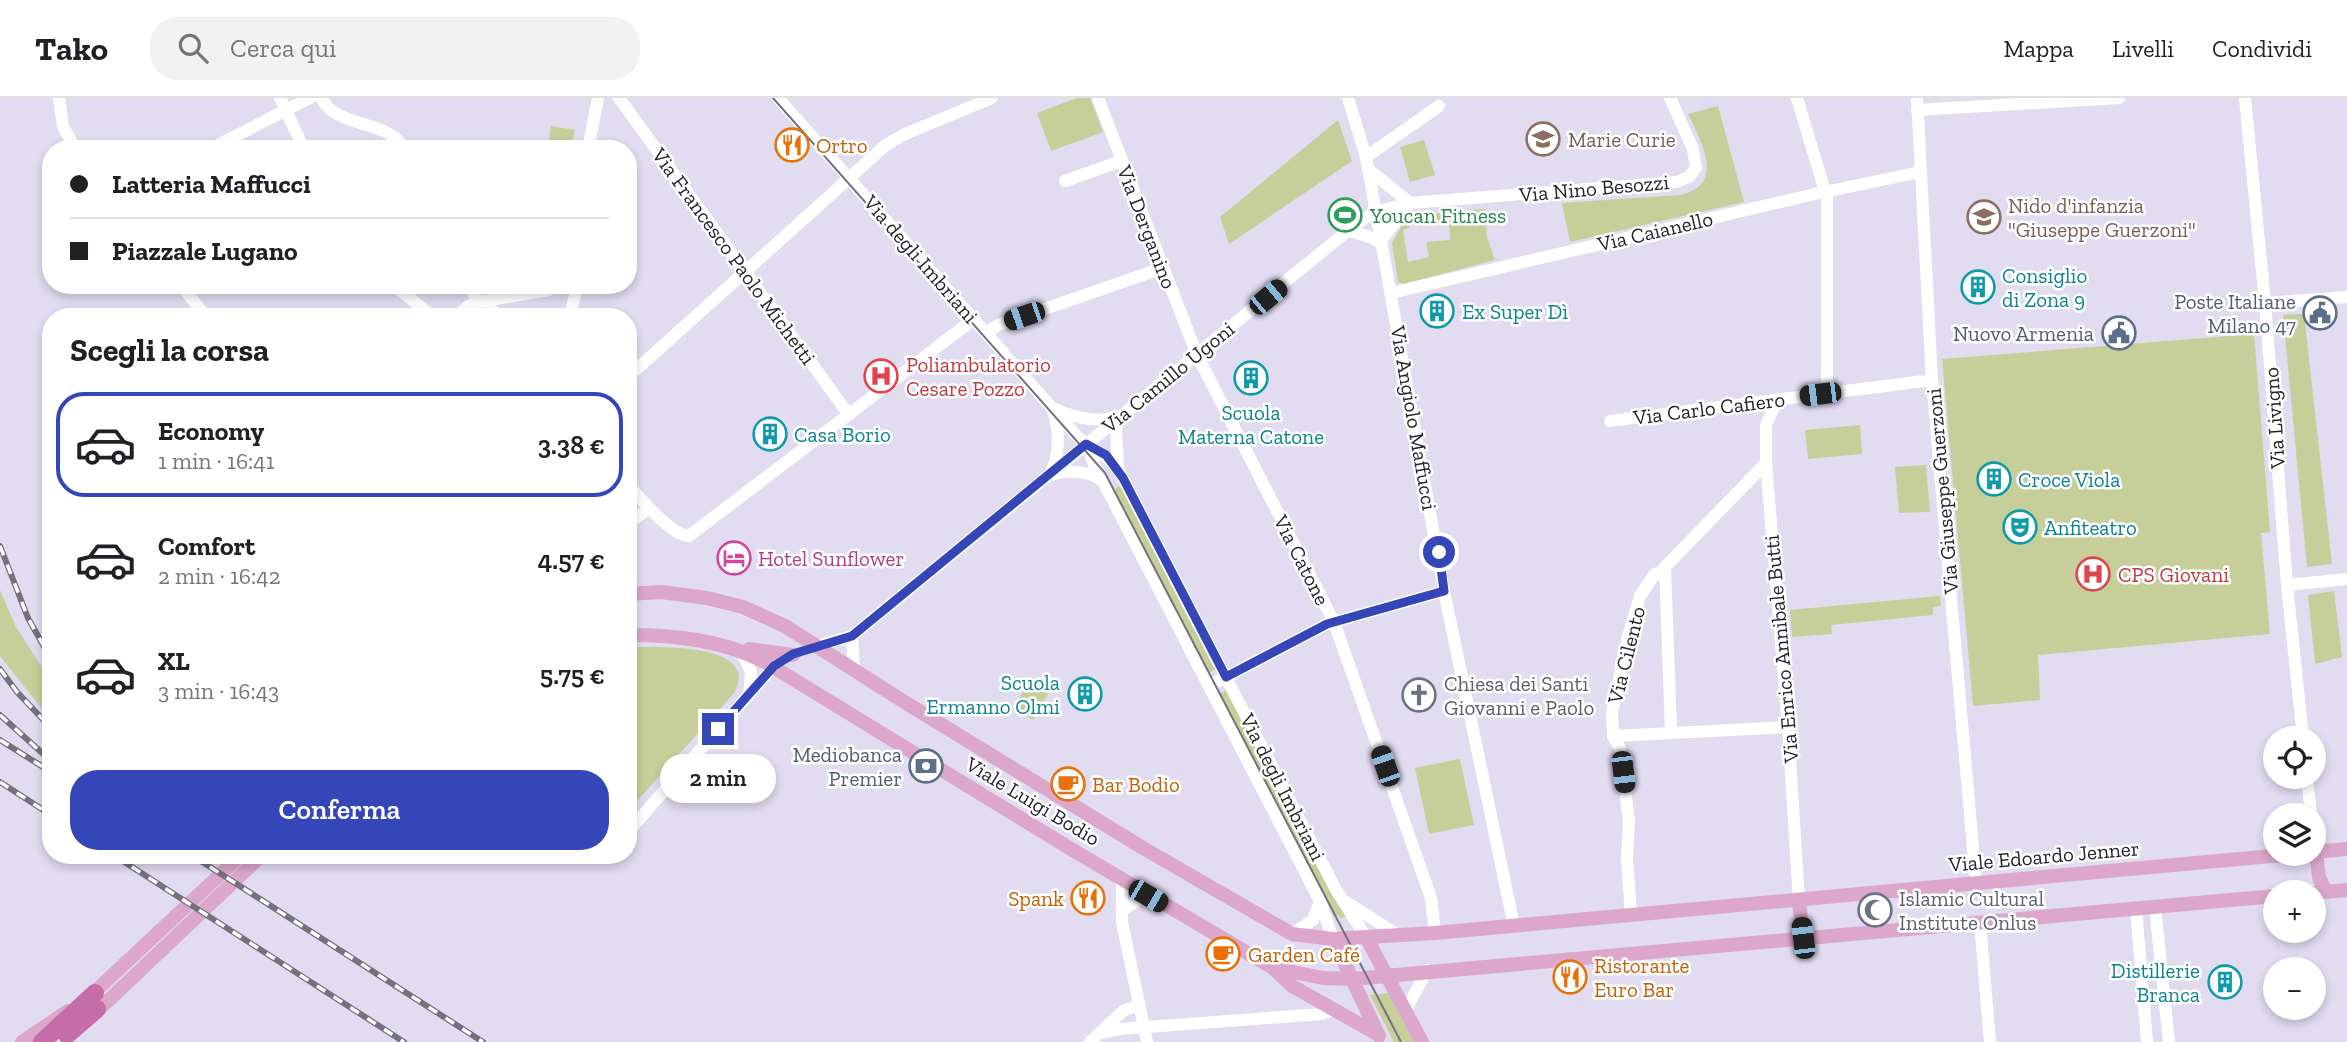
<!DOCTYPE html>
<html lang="it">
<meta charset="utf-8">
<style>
body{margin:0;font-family:"Zilla Slab",serif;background:#f2f2f2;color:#202124;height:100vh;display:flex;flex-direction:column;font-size:26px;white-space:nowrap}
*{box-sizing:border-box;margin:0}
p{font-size:23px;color:#757577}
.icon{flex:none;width:38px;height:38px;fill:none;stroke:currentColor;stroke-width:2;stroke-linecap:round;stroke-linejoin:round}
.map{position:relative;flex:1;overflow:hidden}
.drawer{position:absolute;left:42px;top:210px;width:595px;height:556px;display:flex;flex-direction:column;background:#fff;border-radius:28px;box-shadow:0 4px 10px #0003}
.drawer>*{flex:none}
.banner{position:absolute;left:42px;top:42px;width:595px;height:154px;border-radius:28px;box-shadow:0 4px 10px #0003;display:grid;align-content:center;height:154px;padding:0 28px;background:#fff}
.tools{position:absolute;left:2263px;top:628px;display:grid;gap:14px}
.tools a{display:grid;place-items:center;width:63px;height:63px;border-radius:50%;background:#fff;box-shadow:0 4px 10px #0003;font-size:35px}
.end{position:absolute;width:32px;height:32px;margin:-16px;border:9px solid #3446b8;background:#fff;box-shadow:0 0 0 4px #fff}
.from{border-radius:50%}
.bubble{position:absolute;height:49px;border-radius:24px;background:#fff;box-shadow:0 4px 10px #0003;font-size:23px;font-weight:600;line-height:49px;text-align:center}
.car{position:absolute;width:21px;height:42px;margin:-21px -10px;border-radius:9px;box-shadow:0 0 5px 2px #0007;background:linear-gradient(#222 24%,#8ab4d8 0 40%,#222 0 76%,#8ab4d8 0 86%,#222 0)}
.banner b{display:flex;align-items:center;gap:24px;height:66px;font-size:26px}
.banner b+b{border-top:2px solid #e0e0e0}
.banner i{width:18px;height:18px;background:#202124}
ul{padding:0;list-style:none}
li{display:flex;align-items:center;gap:21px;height:105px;margin:0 14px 10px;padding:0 14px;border:4px solid transparent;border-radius:28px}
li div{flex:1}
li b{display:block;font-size:26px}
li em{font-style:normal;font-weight:600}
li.on{border-color:#3446b8}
li>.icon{width:63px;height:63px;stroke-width:1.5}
h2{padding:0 28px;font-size:32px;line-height:84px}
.button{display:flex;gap:14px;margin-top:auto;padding:14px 28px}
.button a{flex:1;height:80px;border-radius:28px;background:#3446b8;color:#fff;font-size:28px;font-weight:600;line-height:80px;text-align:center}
header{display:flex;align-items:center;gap:42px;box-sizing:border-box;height:98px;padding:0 35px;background:#fff;border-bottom:2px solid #e0e0e0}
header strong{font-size:33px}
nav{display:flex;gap:38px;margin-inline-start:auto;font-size:24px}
.search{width:490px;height:63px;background:#f2f2f2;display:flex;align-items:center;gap:18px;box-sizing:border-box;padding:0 24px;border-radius:28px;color:#757577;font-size:26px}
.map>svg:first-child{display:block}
.green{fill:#c6cf99;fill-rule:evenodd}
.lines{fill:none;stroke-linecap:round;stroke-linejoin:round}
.minor{stroke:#fff;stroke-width:12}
.major{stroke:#dca7ca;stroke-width:14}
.highway{stroke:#c46da7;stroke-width:18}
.tram{stroke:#75717e;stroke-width:2}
.rail-casing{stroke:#75717e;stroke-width:6}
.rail{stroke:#fff;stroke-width:3.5;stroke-dasharray:10;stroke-linecap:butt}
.route{stroke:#3446b8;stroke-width:9}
.labels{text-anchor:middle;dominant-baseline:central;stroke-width:5;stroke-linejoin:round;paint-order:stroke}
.education-label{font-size:21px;fill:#785e54;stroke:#fff;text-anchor:start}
.food-label{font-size:21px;fill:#c56008;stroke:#fff;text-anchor:start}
.street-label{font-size:21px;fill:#26242b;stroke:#fff}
.leisure-label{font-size:21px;fill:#27864d;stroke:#fff;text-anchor:start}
.culture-label{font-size:21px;fill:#0d838f;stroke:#fff;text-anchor:start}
.service-label{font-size:21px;fill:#4e5e75;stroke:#fff;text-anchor:end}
.health-label{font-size:21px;fill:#be3a42;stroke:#fff;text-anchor:start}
.hotel-label{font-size:21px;fill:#b23c85;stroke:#fff;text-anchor:start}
.worship-label{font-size:21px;fill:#5b616d;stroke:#fff;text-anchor:start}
</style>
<header>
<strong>Tako</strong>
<div class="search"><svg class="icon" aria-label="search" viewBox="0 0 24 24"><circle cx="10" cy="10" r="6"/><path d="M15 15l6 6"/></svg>Cerca qui</div>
<nav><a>Mappa</a><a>Livelli</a><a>Condividi</a></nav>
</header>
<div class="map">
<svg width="2347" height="944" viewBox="0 0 2347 944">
<rect width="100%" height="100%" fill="#e1dcf0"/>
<g class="green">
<polygon points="1077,0 1090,0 1103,34 1051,53 1037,15"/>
<path d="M1718,8l26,96 -174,40 -8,-39 118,-8c47,-10 21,-54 8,-81z"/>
<polygon points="1338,22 1352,63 1229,146 1220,119"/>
<polygon points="551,28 575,32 571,51 548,51"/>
<polygon points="1424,42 1435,77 1410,84 1400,49"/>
<path d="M1485,111l2,28 8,23 -92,24 -5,-2 -6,-39 15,-27zM1449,123l1,19 -24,2 3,15 -21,5 -5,-32 6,-2 1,-5z"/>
<polygon points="2304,216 2332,466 2307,469 2283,217"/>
<polygon points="2254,236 2270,434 2261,435 2270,536 2038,557 2040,602 1973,608 1942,261"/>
<polygon points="1860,327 1862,356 1808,361 1805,332"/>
<polygon points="1926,367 1930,414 1899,415 1895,369"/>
<polygon points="1121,387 1216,571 1208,575 1113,392"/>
<polygon points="0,492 16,529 51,583 51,622 0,558"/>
<polygon points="2334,493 2342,559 2315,566 2308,497"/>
<polygon points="1940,498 1941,508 1933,509 1933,517 1831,527 1832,536 1792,539 1790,512"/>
<path d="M636,549c23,0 90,-2 101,23 4,7 0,15 -2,22l-107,119v-163z"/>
<polygon points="1032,579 1051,591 1033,622 1013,610"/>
<polygon points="1227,592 1346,818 1341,821 1338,817 1335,819 1219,596"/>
<polygon points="1460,661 1474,727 1429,736 1415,670"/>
<polygon points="1388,895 1414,944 1394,944 1370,897"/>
</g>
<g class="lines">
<g class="minor">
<polyline points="59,0 63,29 76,51"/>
<polyline points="280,0 304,51"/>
<path d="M321,0c18,32 65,20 84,51"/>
<polyline points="619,0 849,317"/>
<path d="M778,0l298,337c16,16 28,16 43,36l217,419 30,47"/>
<polyline points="1098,0 1197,257 1334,524 1431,800 1435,835"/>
<polyline points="1348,0 1366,59 1444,493 1514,828"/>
<polyline points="1797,0 1827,100 1827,295"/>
<polyline points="1917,0 1932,282 1976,785"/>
<polyline points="2245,0 2265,205 2287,487 2303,640"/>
<polyline points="1917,12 2119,0"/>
<polyline points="210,51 310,0"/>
<polyline points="588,51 598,0"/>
<polyline points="1366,59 1439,8"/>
<polyline points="1368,71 1410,105"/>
<polyline points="1065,83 1121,63"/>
<polyline points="1348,133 1367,138 1380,144"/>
<polyline points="1380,144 1410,105"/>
<polyline points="181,187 206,219"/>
<polyline points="394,187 433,219"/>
<polyline points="469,187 478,204"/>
<polyline points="1391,195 1815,96 1920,74"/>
<polyline points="2265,205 2347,199"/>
<polyline points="489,207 495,216 507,219"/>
<polyline points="456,219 468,208 478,204 549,192 555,187"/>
<polyline points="570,219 577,188"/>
<polyline points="986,235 998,227 1163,170"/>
<polyline points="628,279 886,47 905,36 992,0"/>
<polyline points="1777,302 1766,327 1766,365 1788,629 1799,803"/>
<path d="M1055,311c20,9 44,14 64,7"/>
<polyline points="1610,323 1932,282"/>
<polyline points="1086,346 1094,366 1320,803 1333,841"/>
<polyline points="1118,369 1116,332 1120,318"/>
<path d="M1049,377c11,-17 11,-45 4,-64"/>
<path d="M1050,377c15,-5 42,-5 53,7"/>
<path d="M628,387c13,14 43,50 61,51l285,-217"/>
<polyline points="628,426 649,410"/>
<polyline points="2287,487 2347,481"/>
<polyline points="852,538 854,572"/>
<polyline points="817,548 852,538 1356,126 1375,114 1410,105 1676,84 1689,79 1696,70 1693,51 1670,0"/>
<polyline points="742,554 751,574 749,597"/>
<polyline points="1209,588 1327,526 1444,493"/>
<polyline points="1671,634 1665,469 1766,365"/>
<polyline points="1613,638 1788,629"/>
<polyline points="2307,679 2311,718"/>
<polyline points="628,734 774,568"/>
<polyline points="2314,736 2316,754"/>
<polyline points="1120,780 1122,788 1122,824 1147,944"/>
<polyline points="1343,802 1398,837"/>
<polyline points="2155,809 2169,944"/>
<polyline points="2136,810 2147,944"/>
<polyline points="1123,812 1141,800 1148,798"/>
<polyline points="1631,817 1627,760 1629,723 1620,650 1613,638 1612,615 1627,542 1640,498 1655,476 1664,473"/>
<polyline points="1980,824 1990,944"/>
<polyline points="1292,836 1313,822 1320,803"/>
<polyline points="1406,912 1427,872"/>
<polyline points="1100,935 1120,931 1322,916 1333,912"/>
<polyline points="1090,944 1123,913 1139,907"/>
</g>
<g class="major">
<polyline points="628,496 661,494 707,500 743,509 785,528 906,605 1143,750 1292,836 1333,841 1435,835 2293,756"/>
<path d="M628,537c48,0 94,5 137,27l306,187 202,119 50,10 29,1 923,-83"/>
<polyline points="749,551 793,557"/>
<polyline points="2314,754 2347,751"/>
<polyline points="2316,754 2319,779 2326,794"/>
<polyline points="2314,795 2347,792"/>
<polyline points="1799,803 1803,840"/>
<polyline points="1366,839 1422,944"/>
<polyline points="1333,841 1379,938"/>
<polyline points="1274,871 1292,888 1379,937"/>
<polyline points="88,900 240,758"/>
<polyline points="92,918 261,758"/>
<polyline points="22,944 68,913"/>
</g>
<g class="highway">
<polyline points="67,937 97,911"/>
<polyline points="42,944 95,895"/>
</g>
<polyline class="tram" points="773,0 1105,375 1401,944"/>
<defs>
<g id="rail">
<polyline points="0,448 28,520 51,561"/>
<polyline points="0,571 17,594 51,630"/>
<polyline points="0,617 51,663"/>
<polyline points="0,642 51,674"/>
<polyline points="0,684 51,717"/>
<polyline points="115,758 404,944"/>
<polyline points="193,758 483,944"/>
</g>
</defs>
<use href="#rail" class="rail-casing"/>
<use href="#rail" class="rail"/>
</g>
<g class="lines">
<polyline class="route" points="718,631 774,568 793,556 852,538 1086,346 1106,357 1123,380 1226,579 1327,526 1444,493 1439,454"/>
</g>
<defs>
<symbol id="school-ring" viewBox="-11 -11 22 22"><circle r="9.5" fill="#fff" stroke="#8d6e63" stroke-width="1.5"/><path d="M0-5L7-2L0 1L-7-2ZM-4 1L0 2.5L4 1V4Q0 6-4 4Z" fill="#8d6e63"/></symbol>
<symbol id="restaurant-ring" viewBox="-11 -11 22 22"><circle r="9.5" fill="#fff" stroke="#e8710a" stroke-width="1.5"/><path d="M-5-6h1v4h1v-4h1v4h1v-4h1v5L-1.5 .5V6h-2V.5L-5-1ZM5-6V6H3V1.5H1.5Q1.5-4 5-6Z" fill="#e8710a"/></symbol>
<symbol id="stadium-ring" viewBox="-11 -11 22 22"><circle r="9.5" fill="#fff" stroke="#2e9e5b" stroke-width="1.5"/><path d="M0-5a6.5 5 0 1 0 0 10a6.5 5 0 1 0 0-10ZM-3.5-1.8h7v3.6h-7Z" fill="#2e9e5b"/></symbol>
<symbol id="building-ring" viewBox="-11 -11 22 22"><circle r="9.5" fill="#fff" stroke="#0f9aa8" stroke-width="1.5"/><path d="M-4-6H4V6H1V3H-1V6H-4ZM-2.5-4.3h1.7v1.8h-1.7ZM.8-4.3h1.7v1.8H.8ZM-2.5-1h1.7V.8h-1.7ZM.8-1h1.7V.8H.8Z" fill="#0f9aa8"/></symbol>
<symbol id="civic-ring" viewBox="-11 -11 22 22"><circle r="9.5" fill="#fff" stroke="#5c6f8a" stroke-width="1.5"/><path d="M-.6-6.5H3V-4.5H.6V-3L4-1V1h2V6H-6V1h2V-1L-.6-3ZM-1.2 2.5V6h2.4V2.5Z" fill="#5c6f8a"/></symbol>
<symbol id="hospital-ring" viewBox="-11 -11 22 22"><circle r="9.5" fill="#fff" stroke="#e0444e" stroke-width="1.5"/><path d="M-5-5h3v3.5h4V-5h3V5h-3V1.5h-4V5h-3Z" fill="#e0444e"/></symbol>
<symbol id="theatre-ring" viewBox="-11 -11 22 22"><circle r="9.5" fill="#fff" stroke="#0f9aa8" stroke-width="1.5"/><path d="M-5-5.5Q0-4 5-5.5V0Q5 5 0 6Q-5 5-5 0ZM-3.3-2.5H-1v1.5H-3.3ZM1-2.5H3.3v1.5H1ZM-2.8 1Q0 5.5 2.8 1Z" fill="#0f9aa8"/></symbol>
<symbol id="hotel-ring" viewBox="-11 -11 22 22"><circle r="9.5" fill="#fff" stroke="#d1479c" stroke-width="1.5"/><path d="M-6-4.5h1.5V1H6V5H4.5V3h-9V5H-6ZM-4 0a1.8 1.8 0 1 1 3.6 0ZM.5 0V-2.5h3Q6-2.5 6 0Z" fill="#d1479c"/></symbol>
<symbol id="church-ring" viewBox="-11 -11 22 22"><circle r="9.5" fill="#fff" stroke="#6b7280" stroke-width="1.5"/><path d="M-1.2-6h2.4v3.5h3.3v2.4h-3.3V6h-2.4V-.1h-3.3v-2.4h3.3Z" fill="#6b7280"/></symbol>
<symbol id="bank-ring" viewBox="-11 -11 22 22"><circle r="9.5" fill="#fff" stroke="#5c6f8a" stroke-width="1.5"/><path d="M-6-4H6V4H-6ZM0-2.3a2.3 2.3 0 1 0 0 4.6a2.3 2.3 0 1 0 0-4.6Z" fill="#5c6f8a"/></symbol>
<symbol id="cafe-ring" viewBox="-11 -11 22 22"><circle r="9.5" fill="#fff" stroke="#e8710a" stroke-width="1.5"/><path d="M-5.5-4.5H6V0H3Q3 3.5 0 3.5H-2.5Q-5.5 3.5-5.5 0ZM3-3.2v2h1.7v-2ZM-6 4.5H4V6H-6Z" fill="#e8710a"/></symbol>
<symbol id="mosque-ring" viewBox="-11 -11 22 22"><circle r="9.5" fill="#fff" stroke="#6b7280" stroke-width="1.5"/><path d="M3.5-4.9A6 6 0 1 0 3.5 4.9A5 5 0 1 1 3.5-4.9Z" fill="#6b7280"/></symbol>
</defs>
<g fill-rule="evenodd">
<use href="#school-ring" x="1524" y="22" width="38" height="38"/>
<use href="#restaurant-ring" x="773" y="28" width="38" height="38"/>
<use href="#stadium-ring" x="1326" y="98" width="38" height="38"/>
<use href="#school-ring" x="1965" y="100" width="38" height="38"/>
<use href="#building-ring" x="1959" y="170" width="38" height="38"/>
<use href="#building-ring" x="1418" y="194" width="38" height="38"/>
<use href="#civic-ring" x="2301" y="196" width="38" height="38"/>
<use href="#civic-ring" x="2100" y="216" width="38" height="38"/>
<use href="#hospital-ring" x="862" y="259" width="38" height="38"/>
<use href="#building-ring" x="1232" y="261" width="38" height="38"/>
<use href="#building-ring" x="751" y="317" width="38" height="38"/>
<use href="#building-ring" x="1975" y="362" width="38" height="38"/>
<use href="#theatre-ring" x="2001" y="410" width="38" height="38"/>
<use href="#hotel-ring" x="715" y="441" width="38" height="38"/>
<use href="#hospital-ring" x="2074" y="457" width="38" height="38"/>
<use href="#building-ring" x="1066" y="577" width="38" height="38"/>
<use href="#church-ring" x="1400" y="578" width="38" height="38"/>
<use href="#bank-ring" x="907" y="649" width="38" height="38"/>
<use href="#cafe-ring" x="1049" y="667" width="38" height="38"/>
<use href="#restaurant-ring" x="1069" y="781" width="38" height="38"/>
<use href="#mosque-ring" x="1856" y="793" width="38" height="38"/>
<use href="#cafe-ring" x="1204" y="837" width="38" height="38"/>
<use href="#restaurant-ring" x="1551" y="860" width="38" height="38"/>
<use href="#building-ring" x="2206" y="865" width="38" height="38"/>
</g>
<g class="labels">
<g class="education-label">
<text x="1568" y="41">Marie Curie</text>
<text x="2008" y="107">Nido d'infanzia<tspan x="2008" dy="24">"Giuseppe Guerzoni"</tspan></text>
</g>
<g class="food-label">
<text x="816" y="47">Ortro</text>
<text x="1092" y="686">Bar Bodio</text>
<text x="1064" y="800" text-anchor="end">Spank</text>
<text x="1248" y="856">Garden Café</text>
<text x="1594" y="867">Ristorante<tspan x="1594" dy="24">Euro Bar</tspan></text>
</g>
<g class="street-label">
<text transform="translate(1594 90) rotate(-5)">Via Nino Besozzi</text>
<text transform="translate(1147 129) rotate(69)">Via Derganino</text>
<text transform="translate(1655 133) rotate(-13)">Via Caianello</text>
<text transform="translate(734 158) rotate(54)">Via Francesco Paolo Michetti</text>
<text transform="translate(921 161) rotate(49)">Via degli Imbriani</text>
<text transform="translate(1168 279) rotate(-39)">Via Camillo Ugoni</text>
<text transform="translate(1709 310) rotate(-7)">Via Carlo Cafiero</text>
<text transform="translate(1414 320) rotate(80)">Via Angiolo Maffucci</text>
<text transform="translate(2274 320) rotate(-94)">Via Livigno</text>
<text transform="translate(1942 393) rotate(-95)">Via Giuseppe Guerzoni</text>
<text transform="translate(1302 462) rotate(63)">Via Catone</text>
<text transform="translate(1781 551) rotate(-95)">Via Enrico Annibale Butti</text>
<text transform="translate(1626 557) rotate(-76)">Via Cilento</text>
<text transform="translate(1283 689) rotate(63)">Via degli Imbriani</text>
<text transform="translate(1033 703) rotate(31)">Viale Luigi Bodio</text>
<text transform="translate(2044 758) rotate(-5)">Viale Edoardo Jenner</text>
</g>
<g class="leisure-label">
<text x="1370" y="117">Youcan Fitness</text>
</g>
<g class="culture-label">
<text x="2002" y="177">Consiglio<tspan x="2002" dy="24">di Zona 9</tspan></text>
<text x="1462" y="213">Ex Super Dì</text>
<text x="1251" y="314" text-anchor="middle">Scuola<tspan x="1251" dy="24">Materna Catone</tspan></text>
<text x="794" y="336">Casa Borio</text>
<text x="2018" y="381">Croce Viola</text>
<text x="2044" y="429">Anfiteatro</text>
<text x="1060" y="584" text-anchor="end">Scuola<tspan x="1060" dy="24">Ermanno Olmi</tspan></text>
<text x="2200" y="872" text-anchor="end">Distillerie<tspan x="2200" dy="24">Branca</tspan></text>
</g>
<g class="service-label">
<text x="2296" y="203">Poste Italiane<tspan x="2296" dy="24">Milano 47</tspan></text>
<text x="2094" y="235">Nuovo Armenia</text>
<text x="902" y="656">Mediobanca<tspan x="902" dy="24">Premier</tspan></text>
</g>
<g class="health-label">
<text x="906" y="266">Poliambulatorio<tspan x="906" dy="24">Cesare Pozzo</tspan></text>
<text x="2118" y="476">CPS Giovani</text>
</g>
<g class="hotel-label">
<text x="758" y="460">Hotel Sunflower</text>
</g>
<g class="worship-label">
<text x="1444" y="585">Chiesa dei Santi<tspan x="1444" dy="24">Giovanni e Paolo</tspan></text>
<text x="1899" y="800">Islamic Cultural<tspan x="1899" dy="24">Institute Onlus</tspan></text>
</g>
</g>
</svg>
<div class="tools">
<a><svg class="icon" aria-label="locate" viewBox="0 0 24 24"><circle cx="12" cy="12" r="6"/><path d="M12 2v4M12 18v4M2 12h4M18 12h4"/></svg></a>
<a><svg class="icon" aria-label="layers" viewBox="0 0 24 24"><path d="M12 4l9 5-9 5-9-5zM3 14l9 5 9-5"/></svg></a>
<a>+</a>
<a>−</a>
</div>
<i class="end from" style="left:1439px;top:454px"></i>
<i class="end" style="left:718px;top:631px"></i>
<div class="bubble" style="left:660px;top:656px;width:116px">2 min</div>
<i class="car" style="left:1268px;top:199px;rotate:50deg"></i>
<i class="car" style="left:1024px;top:218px;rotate:251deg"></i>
<i class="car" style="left:1820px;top:296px;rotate:263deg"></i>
<i class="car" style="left:1385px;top:668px;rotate:341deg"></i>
<i class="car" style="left:1623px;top:674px;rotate:173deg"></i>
<i class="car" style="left:1148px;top:798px;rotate:120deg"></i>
<i class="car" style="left:1803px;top:840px;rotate:353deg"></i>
<div class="banner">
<b><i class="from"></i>Latteria Maffucci</b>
<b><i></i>Piazzale Lugano</b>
</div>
<section class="drawer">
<h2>Scegli la corsa</h2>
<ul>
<li class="on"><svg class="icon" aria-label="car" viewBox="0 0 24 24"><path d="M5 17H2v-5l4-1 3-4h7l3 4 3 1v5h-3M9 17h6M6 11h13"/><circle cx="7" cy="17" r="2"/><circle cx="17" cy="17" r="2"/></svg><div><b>Economy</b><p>1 min · 16:41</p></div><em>3.38 €</em></li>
<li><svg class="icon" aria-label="car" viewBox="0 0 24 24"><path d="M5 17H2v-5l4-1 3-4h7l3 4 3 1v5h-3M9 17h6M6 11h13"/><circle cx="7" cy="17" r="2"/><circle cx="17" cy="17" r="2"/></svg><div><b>Comfort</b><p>2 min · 16:42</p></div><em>4.57 €</em></li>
<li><svg class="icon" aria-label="car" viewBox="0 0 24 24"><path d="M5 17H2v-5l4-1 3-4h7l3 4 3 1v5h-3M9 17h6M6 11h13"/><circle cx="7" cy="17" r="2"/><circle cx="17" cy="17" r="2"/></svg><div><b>XL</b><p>3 min · 16:43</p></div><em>5.75 €</em></li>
</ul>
<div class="button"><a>Conferma</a></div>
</section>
</div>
